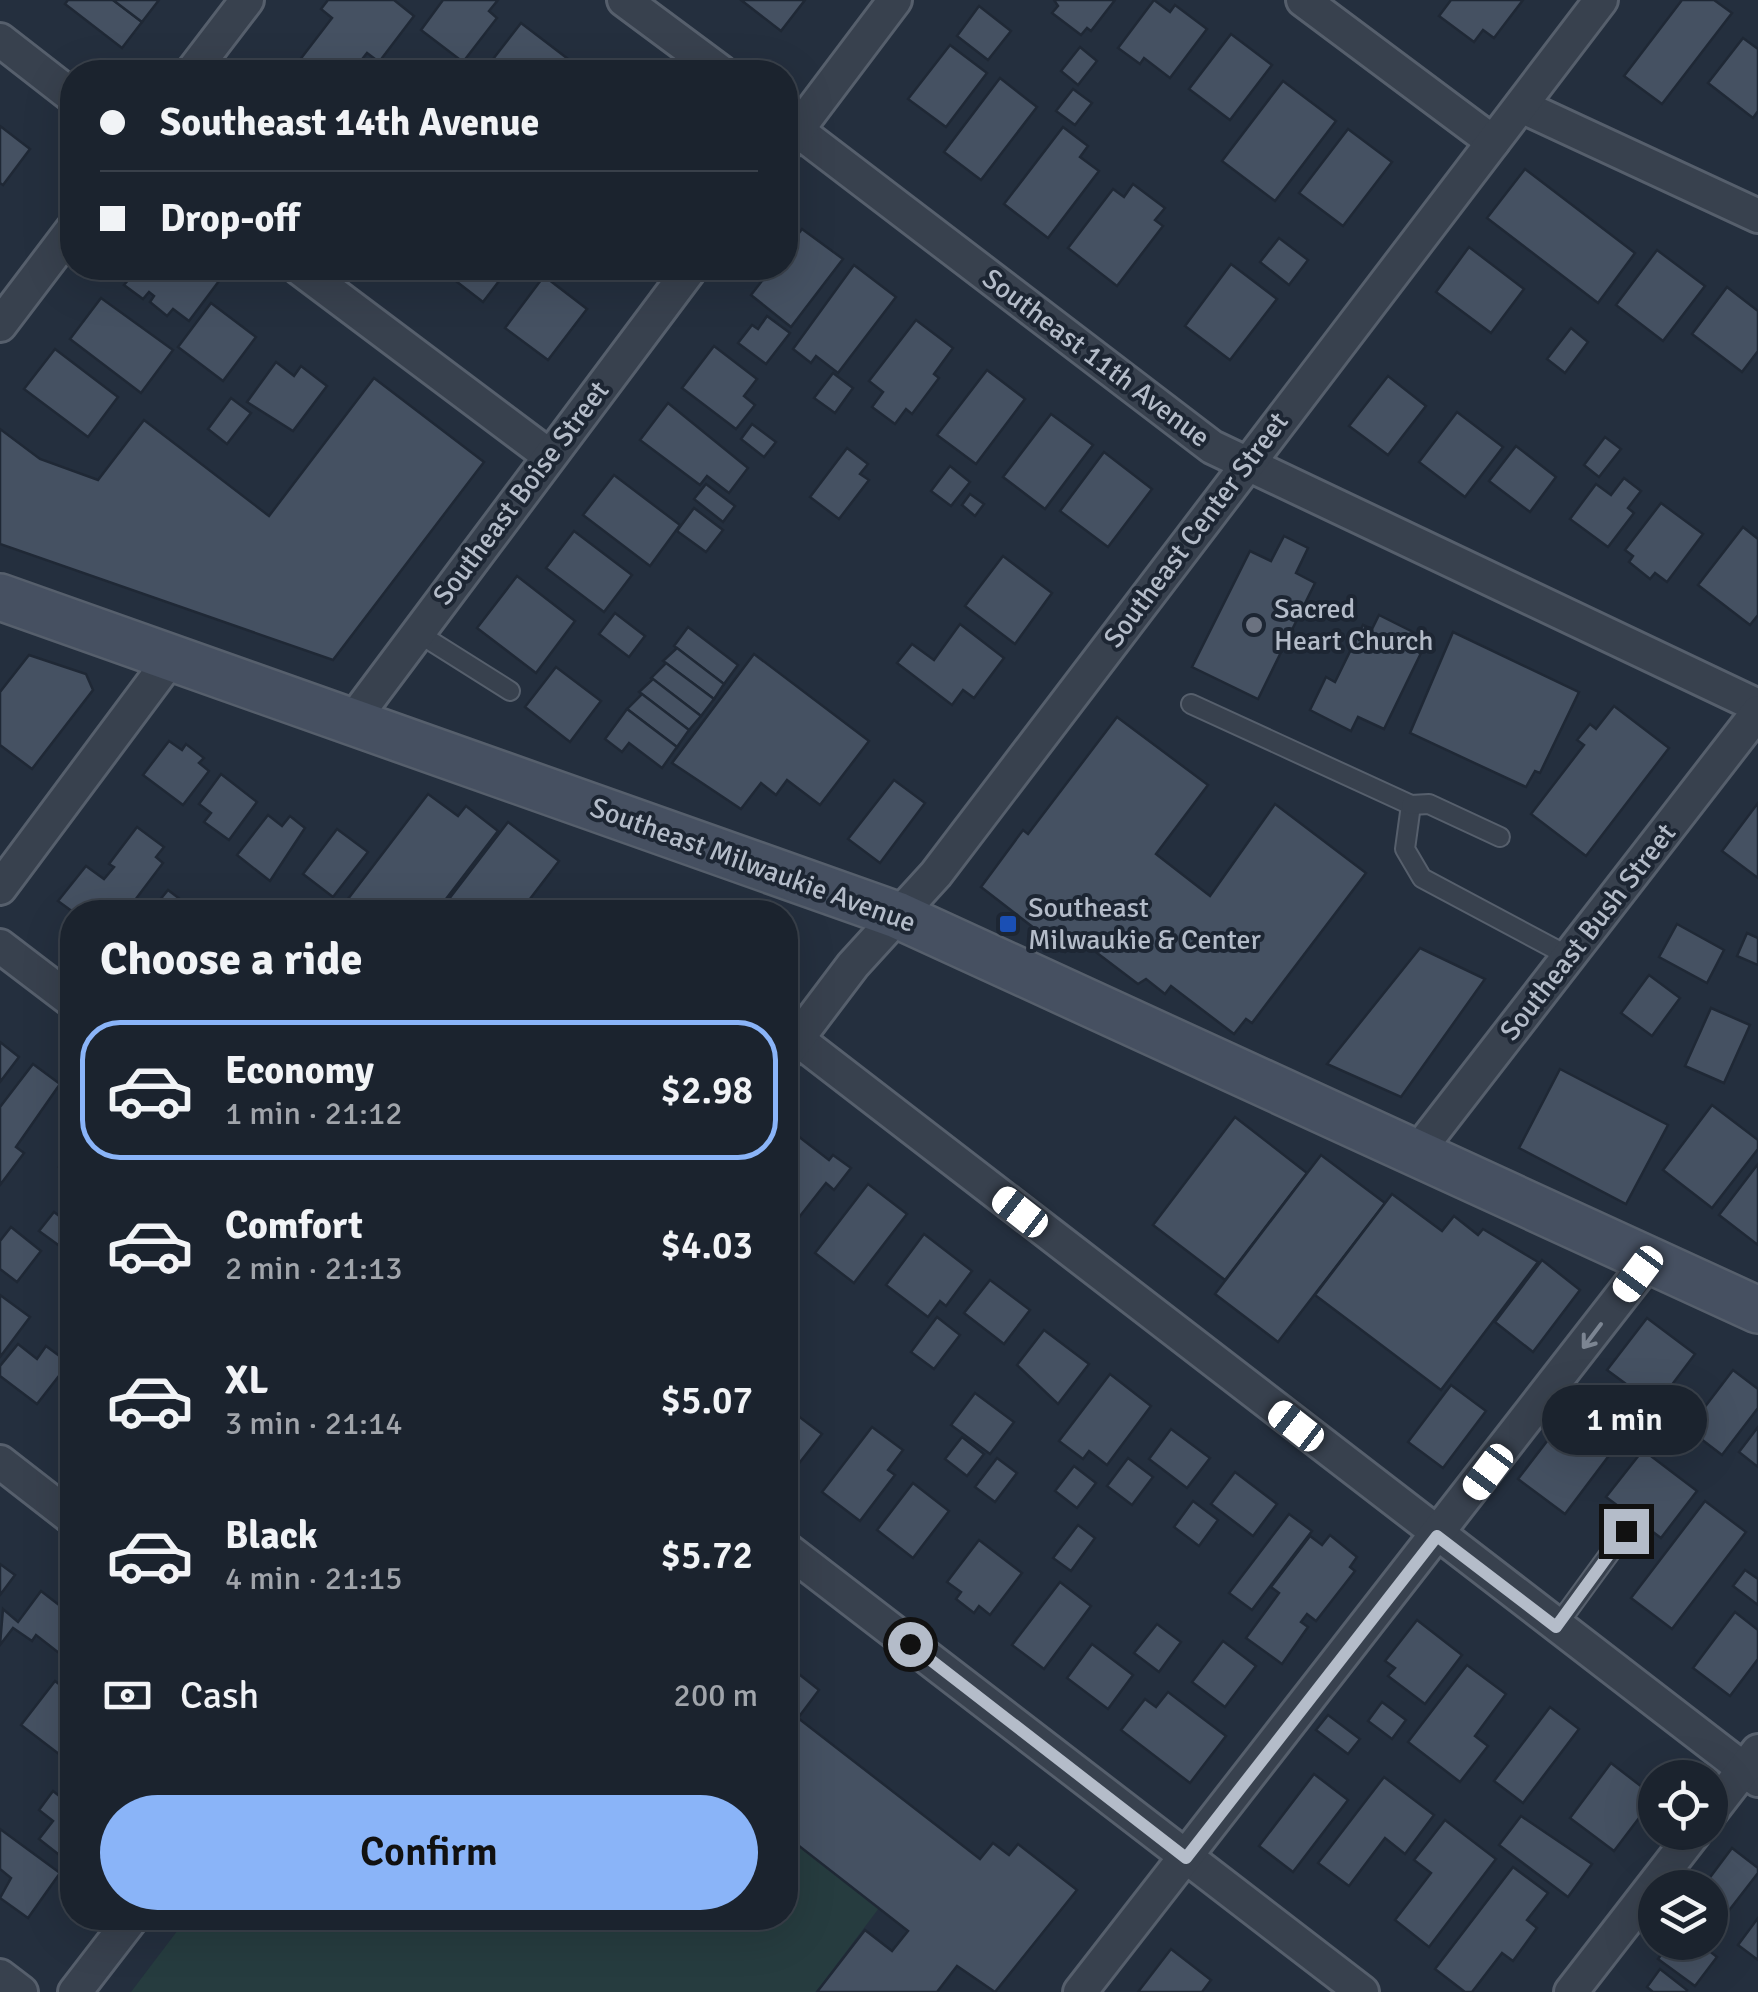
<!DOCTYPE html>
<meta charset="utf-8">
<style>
body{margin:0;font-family:Signika,sans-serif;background:#282f3a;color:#f1f3f6;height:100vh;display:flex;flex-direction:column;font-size:38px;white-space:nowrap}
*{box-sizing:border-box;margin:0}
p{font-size:32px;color:#a0a4aa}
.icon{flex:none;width:55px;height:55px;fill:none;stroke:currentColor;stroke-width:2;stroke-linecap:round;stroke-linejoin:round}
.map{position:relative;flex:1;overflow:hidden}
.sheet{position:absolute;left:60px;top:900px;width:738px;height:1030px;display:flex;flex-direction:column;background:#1b232e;border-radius:40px;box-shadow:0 10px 40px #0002,0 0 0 2px #39404a}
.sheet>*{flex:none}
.guide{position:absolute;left:60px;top:60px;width:738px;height:220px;border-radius:40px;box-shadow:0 10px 40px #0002,0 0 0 2px #39404a;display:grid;align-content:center;height:220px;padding:0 40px;background:#1b232e}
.controls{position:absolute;left:1638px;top:1760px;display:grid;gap:20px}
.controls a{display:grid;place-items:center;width:90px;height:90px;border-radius:50%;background:#1b232e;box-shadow:0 10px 40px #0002,0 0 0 2px #39404a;font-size:50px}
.end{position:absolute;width:45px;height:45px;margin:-22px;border:12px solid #b4bcc9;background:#111;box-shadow:0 0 0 5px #111}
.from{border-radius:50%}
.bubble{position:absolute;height:70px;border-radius:35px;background:#1b232e;box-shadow:0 10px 40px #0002,0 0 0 2px #39404a;font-size:32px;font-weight:600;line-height:70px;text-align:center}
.car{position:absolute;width:30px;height:60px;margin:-30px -15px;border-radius:12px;box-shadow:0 0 8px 2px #0007;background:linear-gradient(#fff 24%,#345 0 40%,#fff 0 76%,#345 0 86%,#fff 0)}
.guide b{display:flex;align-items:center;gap:35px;height:95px;font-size:38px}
.guide b+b{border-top:2px solid #39404a}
.guide i{width:25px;height:25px;background:#f1f3f6}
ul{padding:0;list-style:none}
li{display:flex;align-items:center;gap:30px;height:140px;margin:0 20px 15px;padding:0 20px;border:5px solid transparent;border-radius:40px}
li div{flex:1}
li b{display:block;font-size:38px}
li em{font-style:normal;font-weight:600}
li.on{border-color:#8ab4f8}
li>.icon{width:90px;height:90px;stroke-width:1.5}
h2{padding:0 40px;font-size:45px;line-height:120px}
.pay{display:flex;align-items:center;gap:25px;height:110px;padding:0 40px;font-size:38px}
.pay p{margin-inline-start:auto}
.cta{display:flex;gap:20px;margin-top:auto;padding:20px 40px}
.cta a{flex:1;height:115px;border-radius:60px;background:#8ab4f8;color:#111;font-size:40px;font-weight:600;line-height:115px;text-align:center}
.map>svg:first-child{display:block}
.park{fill:#263c3f}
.building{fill:#455162;stroke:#1f2835;stroke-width:2.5}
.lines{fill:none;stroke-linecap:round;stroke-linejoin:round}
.service-casing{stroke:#565f6c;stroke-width:22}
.minor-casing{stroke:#565f6c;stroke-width:38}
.secondary-casing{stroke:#565f6c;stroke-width:50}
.service{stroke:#38414e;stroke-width:18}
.minor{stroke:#38414e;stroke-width:32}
.secondary{stroke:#465061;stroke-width:45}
.oneway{stroke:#7c8592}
.route{stroke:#b4bcc9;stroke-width:12}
.worship-dot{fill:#6b7280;stroke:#1d2633;stroke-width:4}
.transit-dot{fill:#1a4fb4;stroke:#1d2633;stroke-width:4}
.labels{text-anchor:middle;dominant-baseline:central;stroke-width:8;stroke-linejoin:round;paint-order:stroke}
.street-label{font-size:28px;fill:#b4bcc9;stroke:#1d2633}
.poi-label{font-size:28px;fill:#b4bcc9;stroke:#1d2633;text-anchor:start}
</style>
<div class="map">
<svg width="1758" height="1992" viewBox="0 0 1758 1992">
<rect width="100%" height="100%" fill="#242f3e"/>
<polygon class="park" points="785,1835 879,1908 816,1992 131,1992 187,1918 785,1918"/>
<g class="building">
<polygon points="68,0 113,0 142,22 122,48 65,4"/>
<polygon points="113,0 159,0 142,22"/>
<polygon points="328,0 394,0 414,16 379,62 367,53 352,72 314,72 299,61 332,18 321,9"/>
<polygon points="443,0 498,0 489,11 497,18 463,62 421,30"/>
<polygon points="741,0 805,0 781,31"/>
<polygon points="1054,0 1115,0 1091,31 1087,28 1081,35 1052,13 1058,6"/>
<polygon points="1154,0 1170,12 1175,5 1207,29 1170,78 1144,58 1140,64 1118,48"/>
<polygon points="1451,0 1523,0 1494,38 1483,30 1474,42 1439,16"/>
<polygon points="1682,0 1714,0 1732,13 1662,104 1624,76"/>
<polygon points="979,6 1011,31 988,60 957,36"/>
<polygon points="521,23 572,62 563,72 483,72"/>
<polygon points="1231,34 1272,65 1230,120 1189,89"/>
<polygon points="1743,38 1758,49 1758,111 1753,118 1708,83"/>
<polygon points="950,45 987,73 946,127 908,99"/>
<polygon points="1080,47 1097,61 1078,85 1061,71"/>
<polygon points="1000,78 1037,107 981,180 944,152"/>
<polygon points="1283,81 1336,121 1275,201 1222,161"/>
<polygon points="1073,89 1092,103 1075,125 1056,111"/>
<polygon points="0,126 30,149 3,185 0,183"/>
<polygon points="1063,127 1088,146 1080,157 1099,171 1048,238 1004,204"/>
<polygon points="1348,129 1392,162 1343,226 1299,193"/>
<polygon points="1525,169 1635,253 1598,303 1487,218"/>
<polygon points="1133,184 1165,208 1155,220 1163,226 1117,286 1068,248 1113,189 1124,197"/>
<polygon points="802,229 843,259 791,327 751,295 772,268 785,268 785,251"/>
<polygon points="1279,238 1308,260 1289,285 1260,262"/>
<polygon points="1469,247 1524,289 1491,333 1436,292"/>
<polygon points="1657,250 1705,286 1663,341 1616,305"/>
<polygon points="1231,264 1277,299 1230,360 1185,326"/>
<polygon points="854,265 896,297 838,373 816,356 811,363 793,349"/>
<polygon points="117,268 210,268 222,277 189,321 173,309 167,316 150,302 154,296 149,292 143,299 124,285 130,278"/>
<polygon points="439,268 509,268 483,302"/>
<polygon points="544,276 587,309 548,360 505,328"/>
<polygon points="1727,287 1758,311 1758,351 1742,372 1692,334"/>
<polygon points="101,298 173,350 141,393 70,339"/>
<polygon points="211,303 256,337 223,381 178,347"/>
<polygon points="767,316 790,333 766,364 738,343 752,325 758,329"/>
<polygon points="916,320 953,348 934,374 939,378 912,414 906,409 895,424 872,407 883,392 869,381"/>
<polygon points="1571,328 1588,342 1565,373 1547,359"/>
<polygon points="714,346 757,379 744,396 755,405 736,429 682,388"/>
<polygon points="55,349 118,397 88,437 24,389"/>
<polygon points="276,362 294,376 301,366 327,386 293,431 247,402"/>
<polygon points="987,370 1025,399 976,464 937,435"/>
<polygon points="833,373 853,388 835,413 814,398"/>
<polygon points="1388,376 1426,406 1388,455 1349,426"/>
<polygon points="374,378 484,462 333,660 0,544 0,429 40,459 98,480 144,420 269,516"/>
<polygon points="231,398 251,413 227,444 208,429"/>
<polygon points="668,403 748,468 729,493 707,476 700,485 640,440"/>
<polygon points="1457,412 1503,447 1465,497 1419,462"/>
<polygon points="1051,414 1093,445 1045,509 1003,477"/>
<polygon points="752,424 776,442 764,457 741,439"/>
<polygon points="1605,437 1621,449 1599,477 1584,465"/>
<polygon points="1516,446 1556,477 1530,512 1489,481"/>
<polygon points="847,448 868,464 860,474 869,480 839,519 810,497"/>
<polygon points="1104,452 1152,489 1108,547 1060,511"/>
<polygon points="950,466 970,482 951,506 931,491"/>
<polygon points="614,475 680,525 650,566 583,515"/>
<polygon points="1624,478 1641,491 1628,508 1634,513 1608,547 1570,519 1596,484 1611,495"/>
<polygon points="706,484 735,506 723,522 694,499"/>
<polygon points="970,494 984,504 975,516 962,505"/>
<polygon points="1661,503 1703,534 1667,582 1655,573 1650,579 1629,562 1633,556 1625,550"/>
<polygon points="694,508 723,530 706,552 677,531"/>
<polygon points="1743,527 1758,539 1758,615 1750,625 1698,585"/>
<polygon points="574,531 632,575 604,612 546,568"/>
<polygon points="1284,536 1308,548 1296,573 1315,583 1258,699 1192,667 1250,551 1271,561"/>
<polygon points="1003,556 1052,593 1015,644 965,606"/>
<polygon points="517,576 575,621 536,673 477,628"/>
<polygon points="615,613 645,636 629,657 599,634"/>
<polygon points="1379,615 1417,634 1410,648 1421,653 1384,729 1358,717 1351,731 1310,710 1326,677 1335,682 1363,625 1372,629"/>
<polygon points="960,624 1004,658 974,698 963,690 952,705 897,663 912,644 934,660"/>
<polygon points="688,627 738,665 724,684 674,646"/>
<polygon points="1453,632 1579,692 1540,773 1535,771 1526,787 1410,733"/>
<polygon points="677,648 724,684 714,699 663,661"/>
<polygon points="754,654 869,741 820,805 787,780 776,795 761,783 741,809 672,763"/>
<polygon points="29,655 86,674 93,690 32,769 0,745 0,692"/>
<polygon points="666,663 714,699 701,716 651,678"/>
<polygon points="556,667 601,701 570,742 525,707"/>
<polygon points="653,679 701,716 689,730 639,692"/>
<polygon points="642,694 689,730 677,747 627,709"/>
<polygon points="1614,706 1669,748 1586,856 1531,814 1584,745 1577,740 1590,724 1596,729"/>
<polygon points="627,709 677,747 662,768 629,743 622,752 605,739"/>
<polygon points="1117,717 1208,785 1156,854 1210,896 1275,804 1366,873 1252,1023 1246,1019 1234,1034 1171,986 1165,994 1146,979 1138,984 1076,937 1065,952 981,887 1023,830 1028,834"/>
<polygon points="169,741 182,750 186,744 204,758 199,763 209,771 183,805 143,775"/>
<polygon points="221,774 257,802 229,840 204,822 211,813 199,804"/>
<polygon points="894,780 925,803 880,863 848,839"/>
<polygon points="428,794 458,816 466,806 498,831 436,912 338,912"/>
<polygon points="1758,803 1758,878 1722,851"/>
<polygon points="268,815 282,826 290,816 305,828 270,881 237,855"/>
<polygon points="508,822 559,861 520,912 439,912"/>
<polygon points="137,827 164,847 156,857 163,863 126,912 73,912 58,901 86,866 104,879 114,867 109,864"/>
<polygon points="337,829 368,852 333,897 303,874"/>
<polygon points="168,890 197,912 150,912"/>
<polygon points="1677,924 1724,950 1707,983 1659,957"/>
<polygon points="1747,933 1758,938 1758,965 1737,956"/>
<polygon points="1420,948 1485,979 1401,1097 1327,1064"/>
<polygon points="1649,975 1680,998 1652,1036 1621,1013"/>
<polygon points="1711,1008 1750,1025 1724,1083 1685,1066"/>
<polygon points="0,1042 19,1057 0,1082"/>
<polygon points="33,1064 60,1084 16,1147 24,1153 0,1185 0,1107"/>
<polygon points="1560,1069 1668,1125 1626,1204 1519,1148"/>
<polygon points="1712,1105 1758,1140 1758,1149 1712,1208 1663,1170"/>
<polygon points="1235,1117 1307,1173 1225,1280 1153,1225"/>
<polygon points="798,1136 829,1160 833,1155 851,1168 834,1190 826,1183 793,1225 785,1219 785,1154"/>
<polygon points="72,1149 72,1177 59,1167"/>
<polygon points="1321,1155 1385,1203 1278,1342 1215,1294"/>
<polygon points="1758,1164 1758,1245 1719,1215"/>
<polygon points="868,1184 907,1214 854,1283 815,1253"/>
<polygon points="1392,1194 1442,1231 1454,1216 1478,1235 1483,1229 1538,1262 1441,1390 1315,1295"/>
<polygon points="67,1211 72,1215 72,1246 68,1252 39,1231 54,1212 62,1218"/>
<polygon points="11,1227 41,1251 17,1282 0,1269 0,1241"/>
<polygon points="924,1234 972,1271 946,1306 940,1301 928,1317 886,1285"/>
<polygon points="1542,1260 1580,1290 1533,1352 1495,1322"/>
<polygon points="990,1280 1030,1310 1004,1344 964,1313"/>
<polygon points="0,1295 30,1317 0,1357"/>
<polygon points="937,1317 960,1335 934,1369 911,1352"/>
<polygon points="1647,1318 1695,1354 1656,1406 1607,1370"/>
<polygon points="1044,1330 1089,1364 1058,1404 1017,1365"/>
<polygon points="18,1344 37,1359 46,1346 69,1363 37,1404 0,1376 0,1366"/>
<polygon points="1733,1370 1758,1389 1758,1408 1722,1455 1688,1429"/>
<polygon points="1110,1374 1151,1406 1107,1465 1089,1451 1083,1459 1059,1441"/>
<polygon points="1451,1385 1486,1411 1443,1468 1408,1442"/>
<polygon points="975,1393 1014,1422 990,1454 951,1425"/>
<polygon points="1577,1402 1623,1437 1565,1514 1518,1479"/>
<polygon points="785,1406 822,1434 797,1466 785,1458"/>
<polygon points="872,1427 903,1450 888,1470 895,1475 860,1521 822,1492"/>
<polygon points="1758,1427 1758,1467 1739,1452"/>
<polygon points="1171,1429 1210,1458 1187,1488 1149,1459"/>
<polygon points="962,1437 984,1454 967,1476 945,1459"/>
<polygon points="1643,1450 1697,1491 1661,1538 1606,1497"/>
<polygon points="997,1458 1017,1473 995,1502 975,1487"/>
<polygon points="1128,1458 1153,1477 1132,1505 1107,1486"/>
<polygon points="1074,1466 1096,1483 1077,1508 1055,1491"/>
<polygon points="1235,1472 1277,1504 1253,1536 1211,1504"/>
<polygon points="913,1483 949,1511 913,1558 877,1530"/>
<polygon points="1193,1501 1218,1520 1199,1546 1174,1527"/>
<polygon points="1705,1501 1746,1532 1672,1629 1631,1598"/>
<polygon points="1289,1514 1312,1531 1252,1610 1229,1593"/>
<polygon points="1078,1525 1095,1538 1071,1571 1053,1558"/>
<polygon points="1330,1535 1357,1557 1350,1567 1355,1571 1316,1621 1307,1614 1301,1622 1308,1627 1282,1664 1246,1638 1279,1593 1271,1587 1310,1536 1322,1545"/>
<polygon points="979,1540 1022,1573 990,1615 979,1606 974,1613 956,1599 961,1592 947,1582"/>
<polygon points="0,1564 15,1575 0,1595"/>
<polygon points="1745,1570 1758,1579 1758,1605 1733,1586"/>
<polygon points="1060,1582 1091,1606 1044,1669 1012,1645"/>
<polygon points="41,1591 72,1615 72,1635 59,1653 36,1635 32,1641 13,1628 0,1645 3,1609 18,1622"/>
<polygon points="1735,1612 1758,1630 1758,1659 1730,1696 1693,1668"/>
<polygon points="1417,1620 1462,1655 1425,1704 1388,1676 1395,1668 1385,1661"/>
<polygon points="1157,1624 1181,1642 1159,1672 1134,1653"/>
<polygon points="1223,1641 1256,1666 1225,1707 1192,1682"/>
<polygon points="1092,1644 1133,1675 1108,1709 1067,1678"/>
<polygon points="785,1663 819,1690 798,1718 980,1859 993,1843 1009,1855 1018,1844 1077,1890 995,1992 957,1966 937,1992 817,1992 865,1930 892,1951 908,1931 785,1835"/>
<polygon points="1467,1665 1506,1694 1475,1736 1488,1746 1460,1782 1408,1742"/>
<polygon points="55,1681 72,1694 72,1764 21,1725"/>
<polygon points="1168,1692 1226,1736 1190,1783 1121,1730 1145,1699 1156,1707"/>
<polygon points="1382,1702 1406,1720 1392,1739 1368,1721"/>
<polygon points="1550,1707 1579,1729 1523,1803 1494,1781"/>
<polygon points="1328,1715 1360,1739 1348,1754 1316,1730"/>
<polygon points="1611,1763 1655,1797 1614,1851 1570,1818"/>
<polygon points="1314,1774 1348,1800 1293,1872 1259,1846"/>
<polygon points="1384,1777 1434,1815 1405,1854 1385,1838 1349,1886 1318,1863"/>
<polygon points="53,1791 72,1806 72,1854 67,1861 39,1839 53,1821 39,1810"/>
<polygon points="1521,1816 1592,1864 1568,1897 1499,1845"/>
<polygon points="1445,1820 1496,1859 1429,1947 1395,1920 1431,1873 1414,1860"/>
<polygon points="0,1829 60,1873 28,1918 0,1898 11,1878 0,1869"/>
<polygon points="1732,1848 1758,1868 1758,1873 1717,1926 1710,1920 1710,1888 1702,1888"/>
<polygon points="1513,1867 1548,1893 1527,1920 1537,1928 1513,1961 1502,1953 1472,1992 1465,1992 1435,1969"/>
<polygon points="1758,1918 1758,1960 1738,1945"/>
<polygon points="1671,1942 1698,1942 1717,1957 1695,1986 1658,1959"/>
<polygon points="1171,1949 1211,1980 1202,1992 1138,1992"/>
<polygon points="1660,1969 1687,1990 1686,1992 1653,1992 1647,1987"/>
</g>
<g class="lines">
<defs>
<g id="service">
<polyline points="418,633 510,691"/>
<polyline points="1191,704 1411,805 1405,849 1422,878 1570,957"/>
<polyline points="1411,805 1429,804 1500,837"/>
<polyline points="1556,1627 1626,1531"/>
</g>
<g id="minor">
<polyline points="624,0 721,72"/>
<polyline points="1303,0 1493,142"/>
<polyline points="0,40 72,96"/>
<polyline points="192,72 247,0"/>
<polyline points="1521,106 1758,216"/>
<polyline points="785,121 1212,447 1758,706"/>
<polyline points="785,146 895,0"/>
<polyline points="299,268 548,455"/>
<polyline points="0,325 72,230"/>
<polyline points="353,720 691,268"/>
<polyline points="0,888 172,657"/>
<polyline points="0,946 72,1001"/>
<polyline points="797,1039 1758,1780"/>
<polyline points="785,1055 853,965 936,874 1601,0"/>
<polyline points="1418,1151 1758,712"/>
<polyline points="0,1462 72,1518"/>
<polyline points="785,1548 1362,1992"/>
<polyline points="1710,1813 1758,1751"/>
<polyline points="0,1976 21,1992"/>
<polyline points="75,1992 132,1918"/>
<polyline points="1080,1992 1651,1258"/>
<polyline points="1571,1992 1695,1832"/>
</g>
<polyline id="secondary" points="0,597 897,915 1758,1310"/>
</defs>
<use href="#service" class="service-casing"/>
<use href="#minor" class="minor-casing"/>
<use href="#secondary" class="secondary-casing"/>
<use href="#service" class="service"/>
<use href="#minor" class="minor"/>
<use href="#secondary" class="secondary"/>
</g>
<defs><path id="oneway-shaft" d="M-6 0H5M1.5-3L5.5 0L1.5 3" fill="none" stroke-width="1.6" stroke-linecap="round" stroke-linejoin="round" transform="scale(2.5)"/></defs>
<use class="oneway" href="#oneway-shaft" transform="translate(1592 1336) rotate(127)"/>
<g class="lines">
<polyline class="route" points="910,1644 1186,1858 1437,1536 1556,1627 1626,1531"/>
</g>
<circle class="worship-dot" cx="1254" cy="625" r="10"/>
<rect class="transit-dot" x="998" y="914" width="20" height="20" rx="5"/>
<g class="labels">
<g class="street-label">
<text transform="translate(1096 358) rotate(37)">Southeast 11th Avenue</text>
<text transform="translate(521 493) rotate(-53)">Southeast Boise Street</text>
<text transform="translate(1196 530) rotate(-53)">Southeast Center Street</text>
<text transform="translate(753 865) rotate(20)">Southeast Milwaukie Avenue</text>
<text transform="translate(1588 932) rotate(-52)">Southeast Bush Street</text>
</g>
<g class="poi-label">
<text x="1274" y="609">Sacred<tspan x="1274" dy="32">Heart Church</tspan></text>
<text x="1028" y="908">Southeast<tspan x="1028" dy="32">Milwaukie &amp; Center</tspan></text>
</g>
</g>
</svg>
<div class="controls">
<a><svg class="icon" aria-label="locate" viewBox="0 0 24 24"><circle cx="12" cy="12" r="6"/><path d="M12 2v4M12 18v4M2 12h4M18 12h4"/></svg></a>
<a><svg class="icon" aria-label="layers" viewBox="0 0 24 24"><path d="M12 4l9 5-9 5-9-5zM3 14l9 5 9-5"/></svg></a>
</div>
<i class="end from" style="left:910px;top:1644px"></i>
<i class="end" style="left:1626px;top:1531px"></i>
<div class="bubble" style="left:1542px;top:1385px;width:165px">1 min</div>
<i class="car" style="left:1020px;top:1212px;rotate:308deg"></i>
<i class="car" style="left:1638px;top:1274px;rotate:217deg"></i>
<i class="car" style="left:1296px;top:1426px;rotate:308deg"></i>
<i class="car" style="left:1488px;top:1472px;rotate:217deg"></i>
<div class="guide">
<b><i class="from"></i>Southeast 14th Avenue</b>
<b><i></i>Drop-off</b>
</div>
<section class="sheet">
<h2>Choose a ride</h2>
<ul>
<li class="on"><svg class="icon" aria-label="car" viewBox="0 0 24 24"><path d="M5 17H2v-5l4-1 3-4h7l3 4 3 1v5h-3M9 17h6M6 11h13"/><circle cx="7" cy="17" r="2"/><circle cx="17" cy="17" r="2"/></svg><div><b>Economy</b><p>1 min · 21:12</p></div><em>$2.98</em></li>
<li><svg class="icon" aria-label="car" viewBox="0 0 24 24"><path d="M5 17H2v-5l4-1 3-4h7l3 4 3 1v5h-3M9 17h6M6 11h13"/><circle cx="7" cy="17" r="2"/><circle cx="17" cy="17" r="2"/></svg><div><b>Comfort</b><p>2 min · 21:13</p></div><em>$4.03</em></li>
<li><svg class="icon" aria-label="car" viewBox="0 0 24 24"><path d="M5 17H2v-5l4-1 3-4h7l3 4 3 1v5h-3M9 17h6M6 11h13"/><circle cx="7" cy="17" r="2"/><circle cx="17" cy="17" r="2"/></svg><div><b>XL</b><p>3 min · 21:14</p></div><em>$5.07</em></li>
<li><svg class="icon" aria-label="car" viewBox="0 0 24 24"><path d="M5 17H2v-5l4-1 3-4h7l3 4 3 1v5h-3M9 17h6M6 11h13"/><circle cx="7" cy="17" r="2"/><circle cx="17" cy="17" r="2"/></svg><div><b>Black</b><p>4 min · 21:15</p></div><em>$5.72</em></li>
</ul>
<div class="pay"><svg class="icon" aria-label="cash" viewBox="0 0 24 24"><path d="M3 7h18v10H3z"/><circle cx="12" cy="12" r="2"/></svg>Cash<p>200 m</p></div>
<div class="cta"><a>Confirm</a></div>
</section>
</div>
